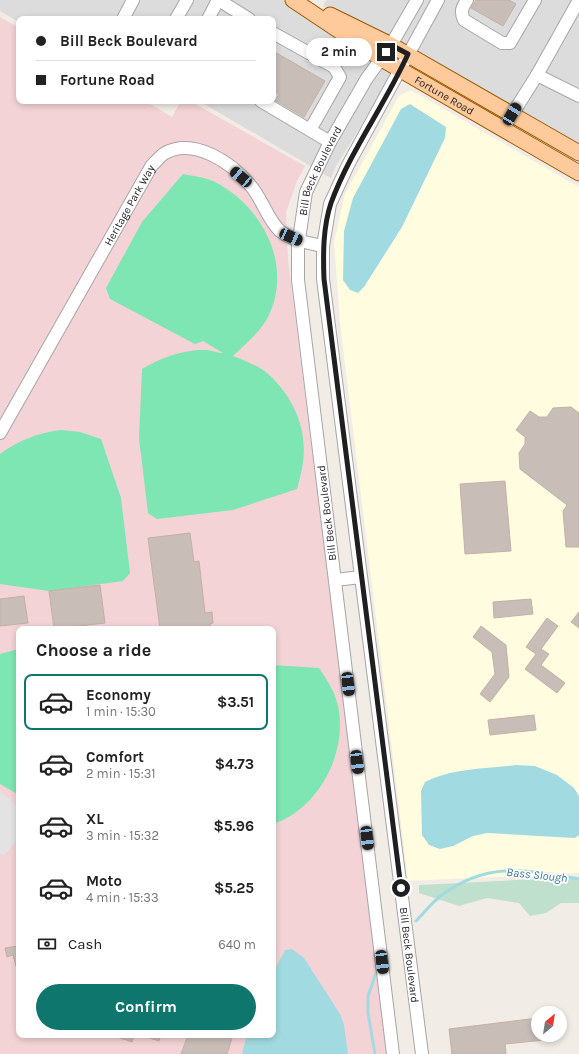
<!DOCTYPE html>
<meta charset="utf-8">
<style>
body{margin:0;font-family:Karla,sans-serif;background:#f6f6f6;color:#222;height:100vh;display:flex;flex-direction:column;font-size:15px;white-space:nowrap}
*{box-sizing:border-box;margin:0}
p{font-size:13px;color:#767676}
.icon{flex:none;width:22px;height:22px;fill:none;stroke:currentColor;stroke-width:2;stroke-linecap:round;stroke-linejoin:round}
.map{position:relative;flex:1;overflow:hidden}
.details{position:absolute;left:16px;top:626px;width:260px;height:412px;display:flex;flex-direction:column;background:#fff;border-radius:8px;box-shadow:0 2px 6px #0003}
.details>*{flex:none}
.banner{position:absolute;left:16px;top:16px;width:260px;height:88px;border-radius:8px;box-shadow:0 2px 6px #0003;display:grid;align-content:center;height:88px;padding:0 20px;background:#fff}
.needle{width:26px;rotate:30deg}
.controls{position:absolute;left:531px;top:1006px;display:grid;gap:8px}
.controls a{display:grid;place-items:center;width:36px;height:36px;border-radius:50%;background:#fff;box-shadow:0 2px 6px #0003;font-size:20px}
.end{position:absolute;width:18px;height:18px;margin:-9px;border:5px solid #1f1f1f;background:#fff;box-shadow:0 0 0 2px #fff}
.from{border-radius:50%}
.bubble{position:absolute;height:28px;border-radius:14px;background:#fff;box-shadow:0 2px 6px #0003;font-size:13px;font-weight:700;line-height:28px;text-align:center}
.car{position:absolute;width:12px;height:24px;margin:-12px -6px;border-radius:5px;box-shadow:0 0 3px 1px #0007;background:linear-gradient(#222 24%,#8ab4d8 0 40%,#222 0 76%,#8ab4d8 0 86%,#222 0)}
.banner b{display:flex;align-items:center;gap:14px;height:38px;font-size:15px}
.banner b+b{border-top:1px solid #e0e0e0}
.banner i{width:10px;height:10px;background:#222}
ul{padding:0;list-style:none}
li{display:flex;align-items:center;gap:12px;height:56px;margin:0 8px 6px;padding:0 12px;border:2px solid transparent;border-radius:8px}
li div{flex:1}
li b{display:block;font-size:15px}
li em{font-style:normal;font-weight:700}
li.current{border-color:#0f766e}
li>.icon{width:36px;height:36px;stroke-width:1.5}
h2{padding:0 20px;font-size:18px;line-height:48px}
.pay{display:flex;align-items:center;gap:10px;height:44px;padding:0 20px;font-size:15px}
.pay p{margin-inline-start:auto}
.cta{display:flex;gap:8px;margin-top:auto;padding:8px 20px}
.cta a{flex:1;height:46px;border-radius:24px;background:#0f766e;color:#fff;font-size:16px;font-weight:700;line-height:46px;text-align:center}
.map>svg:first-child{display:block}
.residential{fill:#dddcdc}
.commercial{fill:#f3d3d5;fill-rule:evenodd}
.education{fill:#fffcdf}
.wetland{fill:#c0e0ce}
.pitch{fill:#7de6b3}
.parking{fill:#e3e3e3}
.water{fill:#a2dae2}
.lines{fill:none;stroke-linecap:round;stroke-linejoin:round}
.stream{stroke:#a2dae2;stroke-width:3}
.building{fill:#c9bdb8;stroke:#c4b0a6}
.minor-casing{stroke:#a6a6a6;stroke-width:14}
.major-casing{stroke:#9a5800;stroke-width:17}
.minor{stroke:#fff;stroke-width:12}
.major{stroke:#ffca9b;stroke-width:15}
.route{stroke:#1f1f1f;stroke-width:5}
.labels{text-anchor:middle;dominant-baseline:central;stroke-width:3.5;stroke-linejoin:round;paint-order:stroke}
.street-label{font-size:11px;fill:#1f1f1f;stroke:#fff}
.water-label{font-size:12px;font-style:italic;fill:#3c779e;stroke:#fff}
</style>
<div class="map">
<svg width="579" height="1054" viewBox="0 0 579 1054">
<rect width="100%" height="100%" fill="#f1ece5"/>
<g class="residential">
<polygon points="0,0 284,0 373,60 312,167 199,101 273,101 273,19 19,19 19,22 0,11"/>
<polygon points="326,0 461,0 458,6 499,48 540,0 579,0 579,147 390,39 323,6"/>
<polygon points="472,0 528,0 508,38 504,38 468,16 467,9"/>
<polygon points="381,65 394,73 336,166 331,178 320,172 328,155"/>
</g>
<path class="commercial" d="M0,17l19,11v73h126l27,16 9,-16h9l115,65 -8,15 -11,31 2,48 100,794h-388zM19,629h254v406h-254z"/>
<polygon class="education" points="411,90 579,187 579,873 408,881 340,323 334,242 345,194 399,96"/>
<polygon class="wetland" points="579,877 579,903 561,903 546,913 530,916 519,903 487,898 459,906 419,893 419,885"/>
<g class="pitch">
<path d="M183,174c9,2 21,3 30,7 48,23 80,82 56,134 -8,17 -23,28 -36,41 10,4 21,8 30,14 28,21 45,58 40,92 -1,9 -4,19 -6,27l-64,21 -76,9 -9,-6 -9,-75 3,-69c20,-12 43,-20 66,-19 5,1 11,3 15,3l-20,-12 -8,3 -85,-45 -4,-11 36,-66z"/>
<path d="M61,430l19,2 21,7 20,59 9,75 -7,8 -74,10 -49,-7v-130c19,-14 38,-21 61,-24z"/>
<polygon points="19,649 19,795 0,784 0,654"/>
<path d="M273,665l46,3c8,12 16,24 19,38 10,46 -19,103 -65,118z"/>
</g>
<polygon class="parking" points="0,791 19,807 19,838 4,856 0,853"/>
<g class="water">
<polygon points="410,104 446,127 445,138 402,227 364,287 358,293 350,290 343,280 344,231 353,198 401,109"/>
<path d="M516,765l19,1 22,9 17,13 5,8v39l-4,3 -88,-5 -14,3 -20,10 -13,3 -11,-4 -7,-10 -1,-44 4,-9c27,-14 61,-13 91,-17z"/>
<polygon points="292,949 304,958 340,1014 344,1025 348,1054 242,1054 247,1035 273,1035 273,973 285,950"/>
</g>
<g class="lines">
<g class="stream">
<path d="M416,921c8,-8 16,-19 26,-26 46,-34 84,-25 137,-16"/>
<polyline points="375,1054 368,1013 368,996 376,973"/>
</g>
</g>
<g class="building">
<polygon points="476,0 509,0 516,4 503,26 471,8"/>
<polygon points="273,51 325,81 304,117 275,100 279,94 273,91"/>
<polygon points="571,407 579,413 579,547 566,547 563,511 567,505 520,469 519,453 525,444 525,437 516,430 530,411 539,417 547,417 553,408"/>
<polygon points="505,481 511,551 465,554 460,484"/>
<polygon points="190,533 194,562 199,561 205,613 212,612 213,623 210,624 211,629 160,629 148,538"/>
<polygon points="100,585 105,623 54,629 49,591"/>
<polygon points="24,596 28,623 0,626 0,599"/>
<polygon points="531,599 533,614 494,618 493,602"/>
<polygon points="579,612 579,628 571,622"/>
<polygon points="547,618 558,626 541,649 549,654 541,665 565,683 557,693 525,669 536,654 526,647"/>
<polygon points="481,626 506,645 509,677 490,702 480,694 495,674 492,652 473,637"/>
<polygon points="534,715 536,730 490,735 488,720"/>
<polygon points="19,946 19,977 13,955 7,957 5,948"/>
<polygon points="538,1018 538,1035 544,1035 545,1040 505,1044 506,1054 452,1054 449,1029"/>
<polygon points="111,1035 134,1035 132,1042"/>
<polygon points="141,1035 161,1035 159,1041"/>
<polygon points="188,1035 233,1035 227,1054 181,1054"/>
</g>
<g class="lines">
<defs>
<g id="minor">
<polyline points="223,0 225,4 249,19"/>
<path d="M467,0c-5,8 -7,11 -3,20l38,23h8l25,-43"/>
<polyline points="123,19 133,0"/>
<polyline points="176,19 187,0"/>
<polyline points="208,19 218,0"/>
<polyline points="273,33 334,67 340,77 310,130"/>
<polyline points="537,75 579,96"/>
<polyline points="261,101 330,142"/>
<polyline points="503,129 537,75 579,0"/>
<path id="s1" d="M0,433l152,-268c4,-3 9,-10 13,-12 29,-16 67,10 85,32 12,13 17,34 30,46 13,10 28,12 43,15"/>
<polyline points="335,580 361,577"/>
<path id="s2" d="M393,1054l-95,-774v-34l8,-54 24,-50 37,-64 24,-33 26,-45"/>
<polyline points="422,1054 323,279 323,246 330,204 348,165 438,0"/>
</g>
<g id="major">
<path id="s3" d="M293,0l87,58 199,115"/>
<polyline points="330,15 391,45 579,153"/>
</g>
</defs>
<use href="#minor" class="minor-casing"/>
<use href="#major" class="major-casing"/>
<use href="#minor" class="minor"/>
<use href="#major" class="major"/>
</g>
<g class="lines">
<path class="route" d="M386,52l5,-7 17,9c-23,51 -58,97 -77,149 -8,24 -8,51 -7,76l77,609"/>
</g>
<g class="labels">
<g class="street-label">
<text stroke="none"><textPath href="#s3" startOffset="179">Fortune Road</textPath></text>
<text stroke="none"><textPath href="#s2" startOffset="893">Bill Beck Boulevard</textPath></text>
<text stroke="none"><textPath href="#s1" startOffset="262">Heritage Park Way</textPath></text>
<text transform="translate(327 513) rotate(-97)">Bill Beck Boulevard</text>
<text transform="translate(409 955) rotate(83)">Bill Beck Boulevard</text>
</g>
<g class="water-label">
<text transform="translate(537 875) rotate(6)">Bass Slough</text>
</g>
</g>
</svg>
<div class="controls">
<a><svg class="needle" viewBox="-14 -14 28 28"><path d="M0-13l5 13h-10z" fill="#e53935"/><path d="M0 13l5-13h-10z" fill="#767676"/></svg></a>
</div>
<i class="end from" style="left:401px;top:888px"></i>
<i class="end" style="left:386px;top:52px"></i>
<div class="bubble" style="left:306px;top:38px;width:66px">2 min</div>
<i class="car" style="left:512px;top:114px;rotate:31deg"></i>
<i class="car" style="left:241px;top:177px;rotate:310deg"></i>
<i class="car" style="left:291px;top:237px;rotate:114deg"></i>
<i class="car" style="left:348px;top:684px;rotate:173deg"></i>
<i class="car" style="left:357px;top:762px;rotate:173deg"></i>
<i class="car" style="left:367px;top:838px;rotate:173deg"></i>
<i class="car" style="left:382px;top:962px;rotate:173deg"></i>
<div class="banner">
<b><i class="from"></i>Bill Beck Boulevard</b>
<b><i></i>Fortune Road</b>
</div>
<section class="details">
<h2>Choose a ride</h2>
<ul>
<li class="current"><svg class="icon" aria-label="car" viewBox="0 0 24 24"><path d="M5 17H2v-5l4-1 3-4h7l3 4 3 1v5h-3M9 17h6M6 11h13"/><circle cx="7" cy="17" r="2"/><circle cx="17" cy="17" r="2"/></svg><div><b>Economy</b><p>1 min · 15:30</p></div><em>$3.51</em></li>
<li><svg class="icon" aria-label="car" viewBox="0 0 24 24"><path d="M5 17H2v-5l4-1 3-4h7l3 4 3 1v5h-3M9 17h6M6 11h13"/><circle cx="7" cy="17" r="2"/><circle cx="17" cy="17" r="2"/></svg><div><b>Comfort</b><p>2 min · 15:31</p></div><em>$4.73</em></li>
<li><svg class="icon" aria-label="car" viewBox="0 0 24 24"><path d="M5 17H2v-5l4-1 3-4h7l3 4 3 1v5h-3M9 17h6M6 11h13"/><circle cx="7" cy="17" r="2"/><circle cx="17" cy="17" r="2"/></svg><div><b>XL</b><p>3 min · 15:32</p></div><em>$5.96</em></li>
<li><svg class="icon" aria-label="car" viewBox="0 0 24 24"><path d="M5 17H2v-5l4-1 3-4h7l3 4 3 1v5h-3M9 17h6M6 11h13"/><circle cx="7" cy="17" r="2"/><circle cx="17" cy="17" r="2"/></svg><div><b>Moto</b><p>4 min · 15:33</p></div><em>$5.25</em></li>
</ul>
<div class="pay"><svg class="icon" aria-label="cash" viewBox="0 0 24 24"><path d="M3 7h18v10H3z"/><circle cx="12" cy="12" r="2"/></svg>Cash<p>640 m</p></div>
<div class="cta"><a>Confirm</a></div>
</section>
</div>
